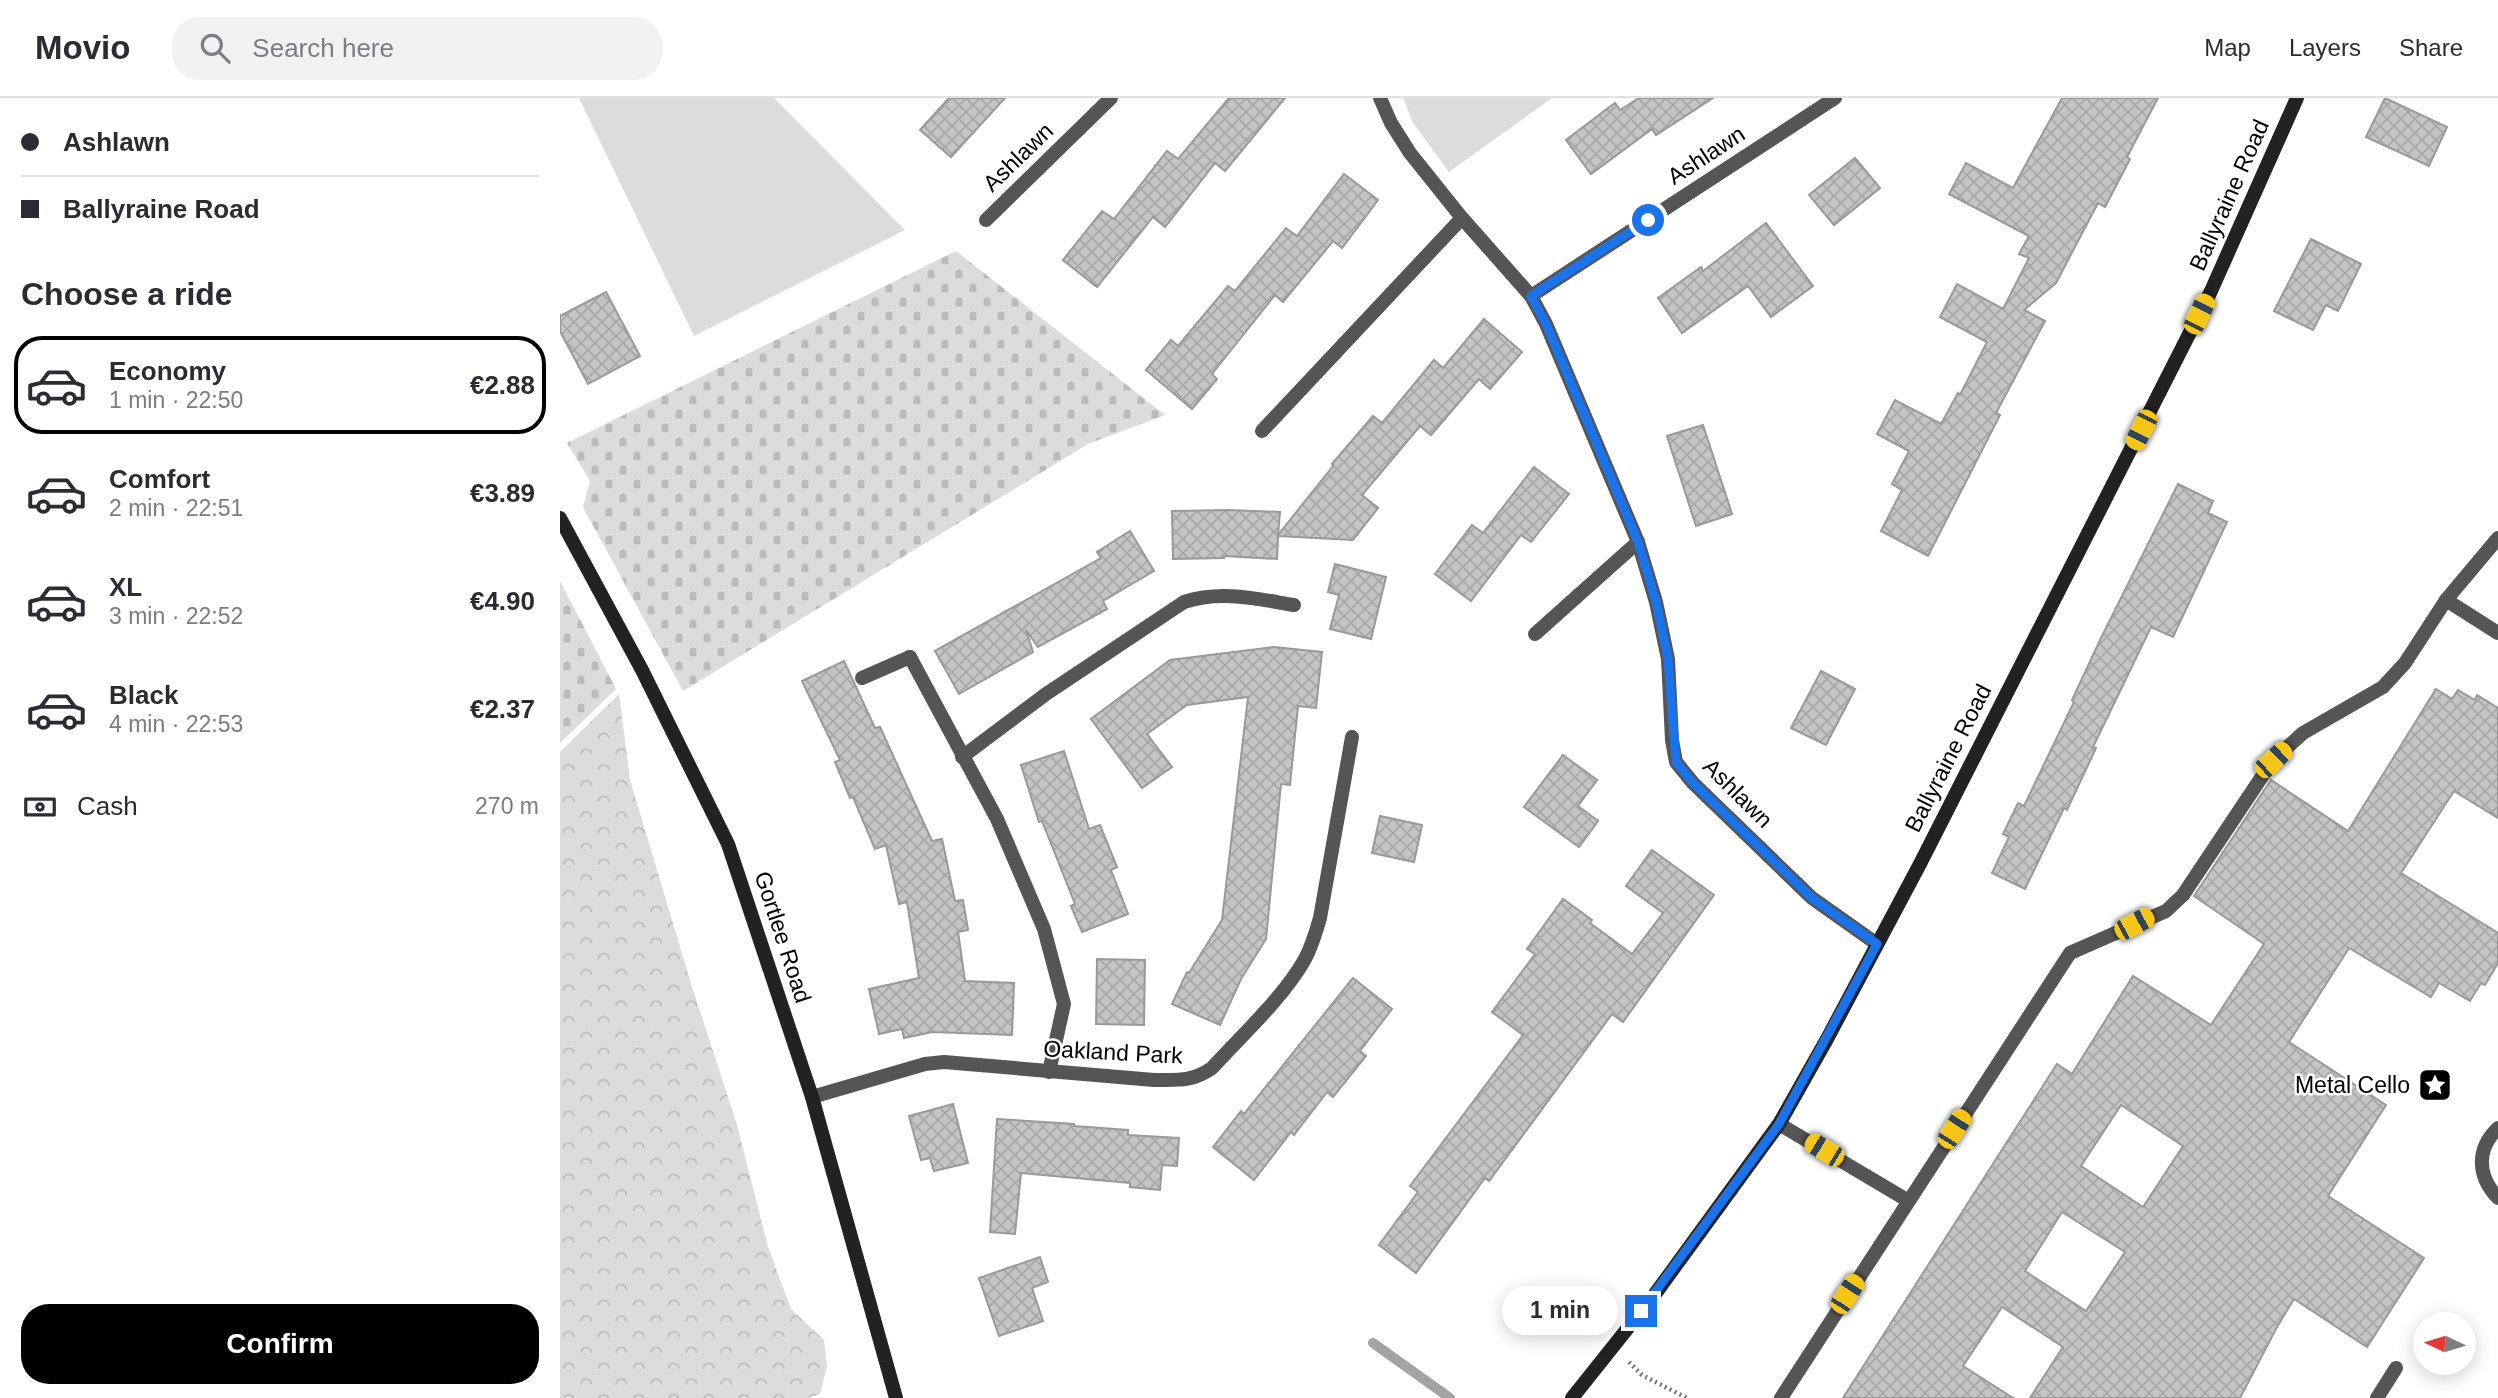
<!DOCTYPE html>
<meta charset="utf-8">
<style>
body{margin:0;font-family:Helvetica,sans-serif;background:#f2f2f3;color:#2b2b33;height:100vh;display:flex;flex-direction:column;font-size:26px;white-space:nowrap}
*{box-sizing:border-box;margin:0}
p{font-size:23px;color:#7c7c81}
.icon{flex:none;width:38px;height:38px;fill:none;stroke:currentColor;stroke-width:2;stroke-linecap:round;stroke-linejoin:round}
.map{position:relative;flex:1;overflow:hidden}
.side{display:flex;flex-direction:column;background:#fff;width:560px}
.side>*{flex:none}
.hud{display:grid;align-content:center;height:154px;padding:0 21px;background:#fff}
.needle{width:46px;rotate:274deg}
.controls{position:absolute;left:1853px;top:1214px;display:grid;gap:14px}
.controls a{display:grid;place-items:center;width:63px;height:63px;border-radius:50%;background:#fff;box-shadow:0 4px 18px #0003;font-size:35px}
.end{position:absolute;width:32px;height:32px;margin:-16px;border:9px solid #1a73e8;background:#fff;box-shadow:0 0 0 4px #fff}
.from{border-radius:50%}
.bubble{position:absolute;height:49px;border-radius:24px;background:#fff;box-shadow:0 4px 18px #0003;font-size:23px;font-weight:800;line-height:49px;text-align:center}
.car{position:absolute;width:21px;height:42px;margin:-21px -10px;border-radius:9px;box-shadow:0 0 5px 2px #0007;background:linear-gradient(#f5c518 24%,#345 0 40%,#f5c518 0 76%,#345 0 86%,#f5c518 0)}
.hud b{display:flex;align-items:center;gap:24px;height:66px;font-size:26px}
.hud b+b{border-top:2px solid #e1e1e2}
.hud i{width:18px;height:18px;background:#2b2b33}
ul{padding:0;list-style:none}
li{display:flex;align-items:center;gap:21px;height:98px;margin:0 14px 10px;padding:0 7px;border:4px solid transparent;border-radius:28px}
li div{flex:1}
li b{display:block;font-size:26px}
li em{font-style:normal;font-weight:800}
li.active{border-color:#000}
li>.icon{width:63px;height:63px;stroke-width:1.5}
h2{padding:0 21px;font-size:32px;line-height:84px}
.pay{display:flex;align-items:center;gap:18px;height:77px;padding:0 21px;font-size:26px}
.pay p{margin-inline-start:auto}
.action{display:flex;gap:14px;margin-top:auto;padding:14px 21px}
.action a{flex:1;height:80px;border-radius:28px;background:#000;color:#fff;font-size:28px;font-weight:800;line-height:80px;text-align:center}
header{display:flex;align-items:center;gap:42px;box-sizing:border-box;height:98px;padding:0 35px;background:#fff;border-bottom:2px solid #e1e1e2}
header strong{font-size:33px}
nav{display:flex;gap:38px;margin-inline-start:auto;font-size:24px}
.search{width:490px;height:63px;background:#f2f2f3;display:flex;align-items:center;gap:18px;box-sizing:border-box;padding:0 24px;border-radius:28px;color:#7c7c81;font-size:26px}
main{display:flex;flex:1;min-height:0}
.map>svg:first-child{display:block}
.grass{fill:#dcdcdc}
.forest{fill:url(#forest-crowns)}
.cemetery{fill:url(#cemetery-stones)}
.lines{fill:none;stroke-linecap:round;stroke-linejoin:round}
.stream{stroke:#a3a3a3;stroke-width:10}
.building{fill:url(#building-cross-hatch);stroke:#999;stroke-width:2;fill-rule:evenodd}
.path{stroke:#777;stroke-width:4.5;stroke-dasharray:2 3.5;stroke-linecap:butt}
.lane{stroke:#555;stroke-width:14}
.street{stroke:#555;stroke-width:14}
.secondary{stroke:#222;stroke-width:14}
.route{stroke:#1a73e8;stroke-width:9}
.labels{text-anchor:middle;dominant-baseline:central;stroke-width:5;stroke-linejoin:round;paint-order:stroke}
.street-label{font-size:23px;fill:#000;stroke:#fff}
.poi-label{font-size:23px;fill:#000;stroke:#fff;text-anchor:end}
</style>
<header>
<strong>Movio</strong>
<div class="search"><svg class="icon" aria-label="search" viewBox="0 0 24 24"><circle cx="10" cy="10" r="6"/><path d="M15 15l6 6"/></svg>Search here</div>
<nav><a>Map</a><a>Layers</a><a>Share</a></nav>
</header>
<main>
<section class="side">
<div class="hud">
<b><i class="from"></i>Ashlawn</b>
<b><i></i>Ballyraine Road</b>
</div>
<h2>Choose a ride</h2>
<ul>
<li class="active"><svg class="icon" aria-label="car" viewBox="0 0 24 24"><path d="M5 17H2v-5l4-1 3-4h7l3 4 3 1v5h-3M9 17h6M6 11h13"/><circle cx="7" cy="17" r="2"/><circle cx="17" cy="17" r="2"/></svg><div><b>Economy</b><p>1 min · 22:50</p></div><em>€2.88</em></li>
<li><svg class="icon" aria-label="car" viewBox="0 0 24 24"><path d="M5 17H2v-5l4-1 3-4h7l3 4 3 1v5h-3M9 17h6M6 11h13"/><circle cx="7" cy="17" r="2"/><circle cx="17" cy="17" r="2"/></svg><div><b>Comfort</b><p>2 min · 22:51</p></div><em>€3.89</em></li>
<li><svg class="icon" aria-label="car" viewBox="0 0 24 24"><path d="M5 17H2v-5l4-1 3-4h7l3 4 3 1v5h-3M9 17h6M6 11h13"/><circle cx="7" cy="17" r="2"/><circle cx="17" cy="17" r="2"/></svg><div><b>XL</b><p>3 min · 22:52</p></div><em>€4.90</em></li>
<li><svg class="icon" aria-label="car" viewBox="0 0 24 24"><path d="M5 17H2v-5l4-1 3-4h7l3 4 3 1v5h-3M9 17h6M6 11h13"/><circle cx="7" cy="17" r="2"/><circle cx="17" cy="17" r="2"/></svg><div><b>Black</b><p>4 min · 22:53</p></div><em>€2.37</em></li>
</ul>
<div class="pay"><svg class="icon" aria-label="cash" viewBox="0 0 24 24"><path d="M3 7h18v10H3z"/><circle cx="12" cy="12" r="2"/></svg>Cash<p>270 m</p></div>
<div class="action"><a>Confirm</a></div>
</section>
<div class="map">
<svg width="1938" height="1300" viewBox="0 0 1938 1300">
<defs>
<pattern id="forest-crowns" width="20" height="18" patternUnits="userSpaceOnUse" patternTransform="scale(1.75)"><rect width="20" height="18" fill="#dcdcdc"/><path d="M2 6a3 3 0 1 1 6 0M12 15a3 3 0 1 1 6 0" fill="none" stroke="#bbb"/></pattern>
<pattern id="cemetery-stones" width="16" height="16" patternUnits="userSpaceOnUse" patternTransform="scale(1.75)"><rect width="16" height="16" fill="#dcdcdc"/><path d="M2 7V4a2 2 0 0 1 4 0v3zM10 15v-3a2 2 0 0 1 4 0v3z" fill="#bbb"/></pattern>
<pattern id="building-cross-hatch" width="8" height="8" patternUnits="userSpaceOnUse" patternTransform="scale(1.75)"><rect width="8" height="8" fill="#c4c4c4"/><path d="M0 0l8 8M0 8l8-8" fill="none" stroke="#a7a7a7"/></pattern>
</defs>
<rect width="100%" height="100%" fill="#fff"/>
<g class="grass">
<polygon points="19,0 214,0 345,132 134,238"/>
<polygon points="843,0 992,0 889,74 853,25"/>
</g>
<polygon class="forest" points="59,596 70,682 132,889 177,1027 208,1149 231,1211 264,1242 267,1268 260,1296 248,1300 0,1300 0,654"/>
<g class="cemetery">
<polygon points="396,153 605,317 528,346 123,593 23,409 30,383 7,345"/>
<polygon points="0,483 56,591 0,645"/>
</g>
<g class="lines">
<polyline class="stream" points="813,1245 890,1300"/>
</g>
<g class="building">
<polygon points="389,0 445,0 391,59 360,32"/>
<polygon points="669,0 725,0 665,73 655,65 605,129 593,119 537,189 503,162 542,113 554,121 607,53 618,61"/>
<polygon points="1079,0 1153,0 1096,37 1092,31 1031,76 1006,42 1055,5 1060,12"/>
<polygon points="1502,0 1598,0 1567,59 1570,61 1545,109 1538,105 1496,185 1464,212 1485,223 1436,315 1440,317 1368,458 1321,433 1342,392 1332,386 1349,353 1317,336 1335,302 1381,326 1398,295 1400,297 1427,244 1380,219 1397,186 1443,211 1469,160 1459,156 1469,138 1389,96 1406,65 1453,90"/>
<polygon points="1825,0 1887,29 1869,68 1806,39"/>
<polygon points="1295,60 1320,90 1274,127 1249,97"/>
<polygon points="784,76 818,102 782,150 773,143 723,204 715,197 652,276 657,281 632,311 586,272 611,242 618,248 668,188 675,193 726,130 737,138"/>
<polygon points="1206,125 1253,188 1211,219 1188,188 1122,235 1098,200 1141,169 1143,173"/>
<polygon points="1751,141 1801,166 1778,213 1766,207 1753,232 1714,213"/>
<polygon points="46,194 80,258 28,286 0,233 0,218"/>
<polygon points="924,221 962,254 930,291 919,281 871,337 860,328 802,397 818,410 793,442 718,438 717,461 664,458 664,460 613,461 612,413 669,412 720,414 718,437 773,368 772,366 813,318 822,325 874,262 883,270"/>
<polygon points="1143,327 1172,416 1136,428 1107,338"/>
<polygon points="974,369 1009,396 971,444 961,437 911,503 875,476 912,427 923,435"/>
<polygon points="1618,386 1653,403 1648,415 1667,424 1613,539 1591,529 1533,649 1536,650 1507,712 1504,710 1465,791 1432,775 1449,739 1443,736 1458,705 1464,708 1514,604 1512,602 1541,540"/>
<polygon points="570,433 594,473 543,503 547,511 478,549 466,532 473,554 399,596 375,553 541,460 537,454"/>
<polygon points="775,466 826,479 811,541 770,531 779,497 768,494"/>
<polygon points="714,549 762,554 756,610 738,608 730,687 721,686 706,841 681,881 660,927 612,906 627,874 629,875 662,822 688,599 627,607 587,636 612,669 582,690 531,621 610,562"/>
<polygon points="284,563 315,630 320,629 372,743 382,741 395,803 403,802 408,832 398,834 405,883 454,885 452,937 372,934 344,940 342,931 319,936 309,891 359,880 347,804 339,806 326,747 315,751 293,699 290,700 275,664 280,662 242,583"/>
<polygon points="1261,573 1295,591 1266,647 1231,630"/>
<path d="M1876,591l16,10 6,-9 17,10 2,-5 21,13v110l-44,-27 -53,82 97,60v30l-13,22 -4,-2 -11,18 -31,-18 -8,14 -82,-49 -60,94 97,63 -58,91 96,62 -57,89 -73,-48 -17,28 -37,71h-210l33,-51 -61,-40 -39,59 50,32h-170l214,-334 15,10 61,-98 78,49 53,-81 -70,-48 77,-116 77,51zM1561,1007l62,41 -40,61 -62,-41zM1502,1114l63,40 -39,59 -61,-40z"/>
<polygon points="504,653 529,731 540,727 557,769 551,772 568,816 522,834 511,808 515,806 482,723 479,724 461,667"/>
<polygon points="1003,657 1037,682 1018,708 1038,723 1019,749 964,709"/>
<polygon points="820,718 862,727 854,764 812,755"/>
<polygon points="1092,752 1154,797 1063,924 1052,916 929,1083 925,1080 856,1175 819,1147 858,1094 850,1088 963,937 932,914 975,856 967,851 1003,801 1032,822 1030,825 1072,856 1103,815 1066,788"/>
<polygon points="537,861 585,862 584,927 536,926"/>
<polygon points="793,880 832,911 800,953 806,958 773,999 767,994 734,1037 731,1034 694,1082 653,1049 681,1013 684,1016"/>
<polygon points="393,1006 408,1065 374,1073 370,1060 361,1062 349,1018"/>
<polygon points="437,1021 514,1026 514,1028 568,1032 568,1037 619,1040 617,1068 602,1067 600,1092 570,1089 570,1085 461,1075 455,1136 430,1134"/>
<polygon points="480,1159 488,1184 472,1190 483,1223 439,1238 419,1180"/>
</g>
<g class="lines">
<polyline class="path" points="1069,1264 1082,1277 1127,1300"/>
<g class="lane">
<polyline points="1886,502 1938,535"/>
<polyline points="302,580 350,559"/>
<polyline points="1219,1026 1347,1102"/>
<path d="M1938,1030c-22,21 -21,48 0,70"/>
<polyline points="1221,1300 1510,855 1606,813 1623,797 1713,662 1743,635 1823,589 1845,565 1886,502 1938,440"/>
<polyline points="1817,1300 1836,1270"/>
</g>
<g class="street">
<polyline points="820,0 831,25 850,55 902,120 971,198 986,226 1078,444 1096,504 1108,561 1112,642 1116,664 1133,685 1252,800 1317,846"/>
<polyline points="426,122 551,0"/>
<polyline points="971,198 1275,0"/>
<polyline points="702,333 902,120"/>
<polyline points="975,536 1078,444"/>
<polyline points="350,559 437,721 484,831 504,906 489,974"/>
<path d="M402,659l84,-63 138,-92c37,-12 73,-3 110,3"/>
<path d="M252,999l113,-33 19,-2 210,18c24,0 38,2 58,-12 30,-33 71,-70 93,-109 7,-13 11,-27 15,-41l32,-181"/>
</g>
<g class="secondary">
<polyline points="0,420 82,572 168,746 252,999 336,1300"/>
<polyline points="1012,1300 1095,1196 1219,1026 1267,941 1361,764 1651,193 1737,0"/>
</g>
</g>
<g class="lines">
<polyline class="route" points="1081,1213 1219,1026 1317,846 1252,800 1133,685 1116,664 1108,561 1096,504 1078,444 986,226 971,198 1088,122"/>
</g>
<defs>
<symbol id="sight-square" viewBox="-11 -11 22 22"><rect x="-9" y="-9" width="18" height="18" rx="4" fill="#000" stroke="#fff"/><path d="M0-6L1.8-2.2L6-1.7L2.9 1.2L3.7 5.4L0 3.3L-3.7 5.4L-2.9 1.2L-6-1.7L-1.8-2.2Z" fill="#fff"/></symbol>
</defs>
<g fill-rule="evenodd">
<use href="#sight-square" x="1856" y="968" width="38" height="38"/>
</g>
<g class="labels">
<g class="street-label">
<text transform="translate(1146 57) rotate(-33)">Ashlawn</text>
<text transform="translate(458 59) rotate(-44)">Ashlawn</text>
<text transform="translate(1669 97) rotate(-66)">Ballyraine Road</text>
<text transform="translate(1388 660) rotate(-63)">Ballyraine Road</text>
<text transform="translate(1178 695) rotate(45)">Ashlawn</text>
<text transform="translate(223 839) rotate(72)">Gortlee Road</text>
<text transform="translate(553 954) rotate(3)">Oakland Park</text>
</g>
<g class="poi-label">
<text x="1850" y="987">Metal Cello</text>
</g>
</g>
</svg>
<div class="controls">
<a><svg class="needle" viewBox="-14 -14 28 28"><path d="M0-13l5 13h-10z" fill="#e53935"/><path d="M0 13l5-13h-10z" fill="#7c7c81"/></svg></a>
</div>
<i class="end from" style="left:1088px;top:122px"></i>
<i class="end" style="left:1081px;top:1213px"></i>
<div class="bubble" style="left:942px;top:1188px;width:116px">1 min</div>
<i class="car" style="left:1639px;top:216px;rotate:26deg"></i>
<i class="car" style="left:1581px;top:332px;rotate:207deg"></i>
<i class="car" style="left:1713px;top:662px;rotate:47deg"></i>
<i class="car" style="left:1574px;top:826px;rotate:62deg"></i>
<i class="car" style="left:1394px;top:1031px;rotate:33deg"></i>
<i class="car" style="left:1264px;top:1052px;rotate:301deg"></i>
<i class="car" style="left:1287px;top:1196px;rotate:33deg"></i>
</div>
</main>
